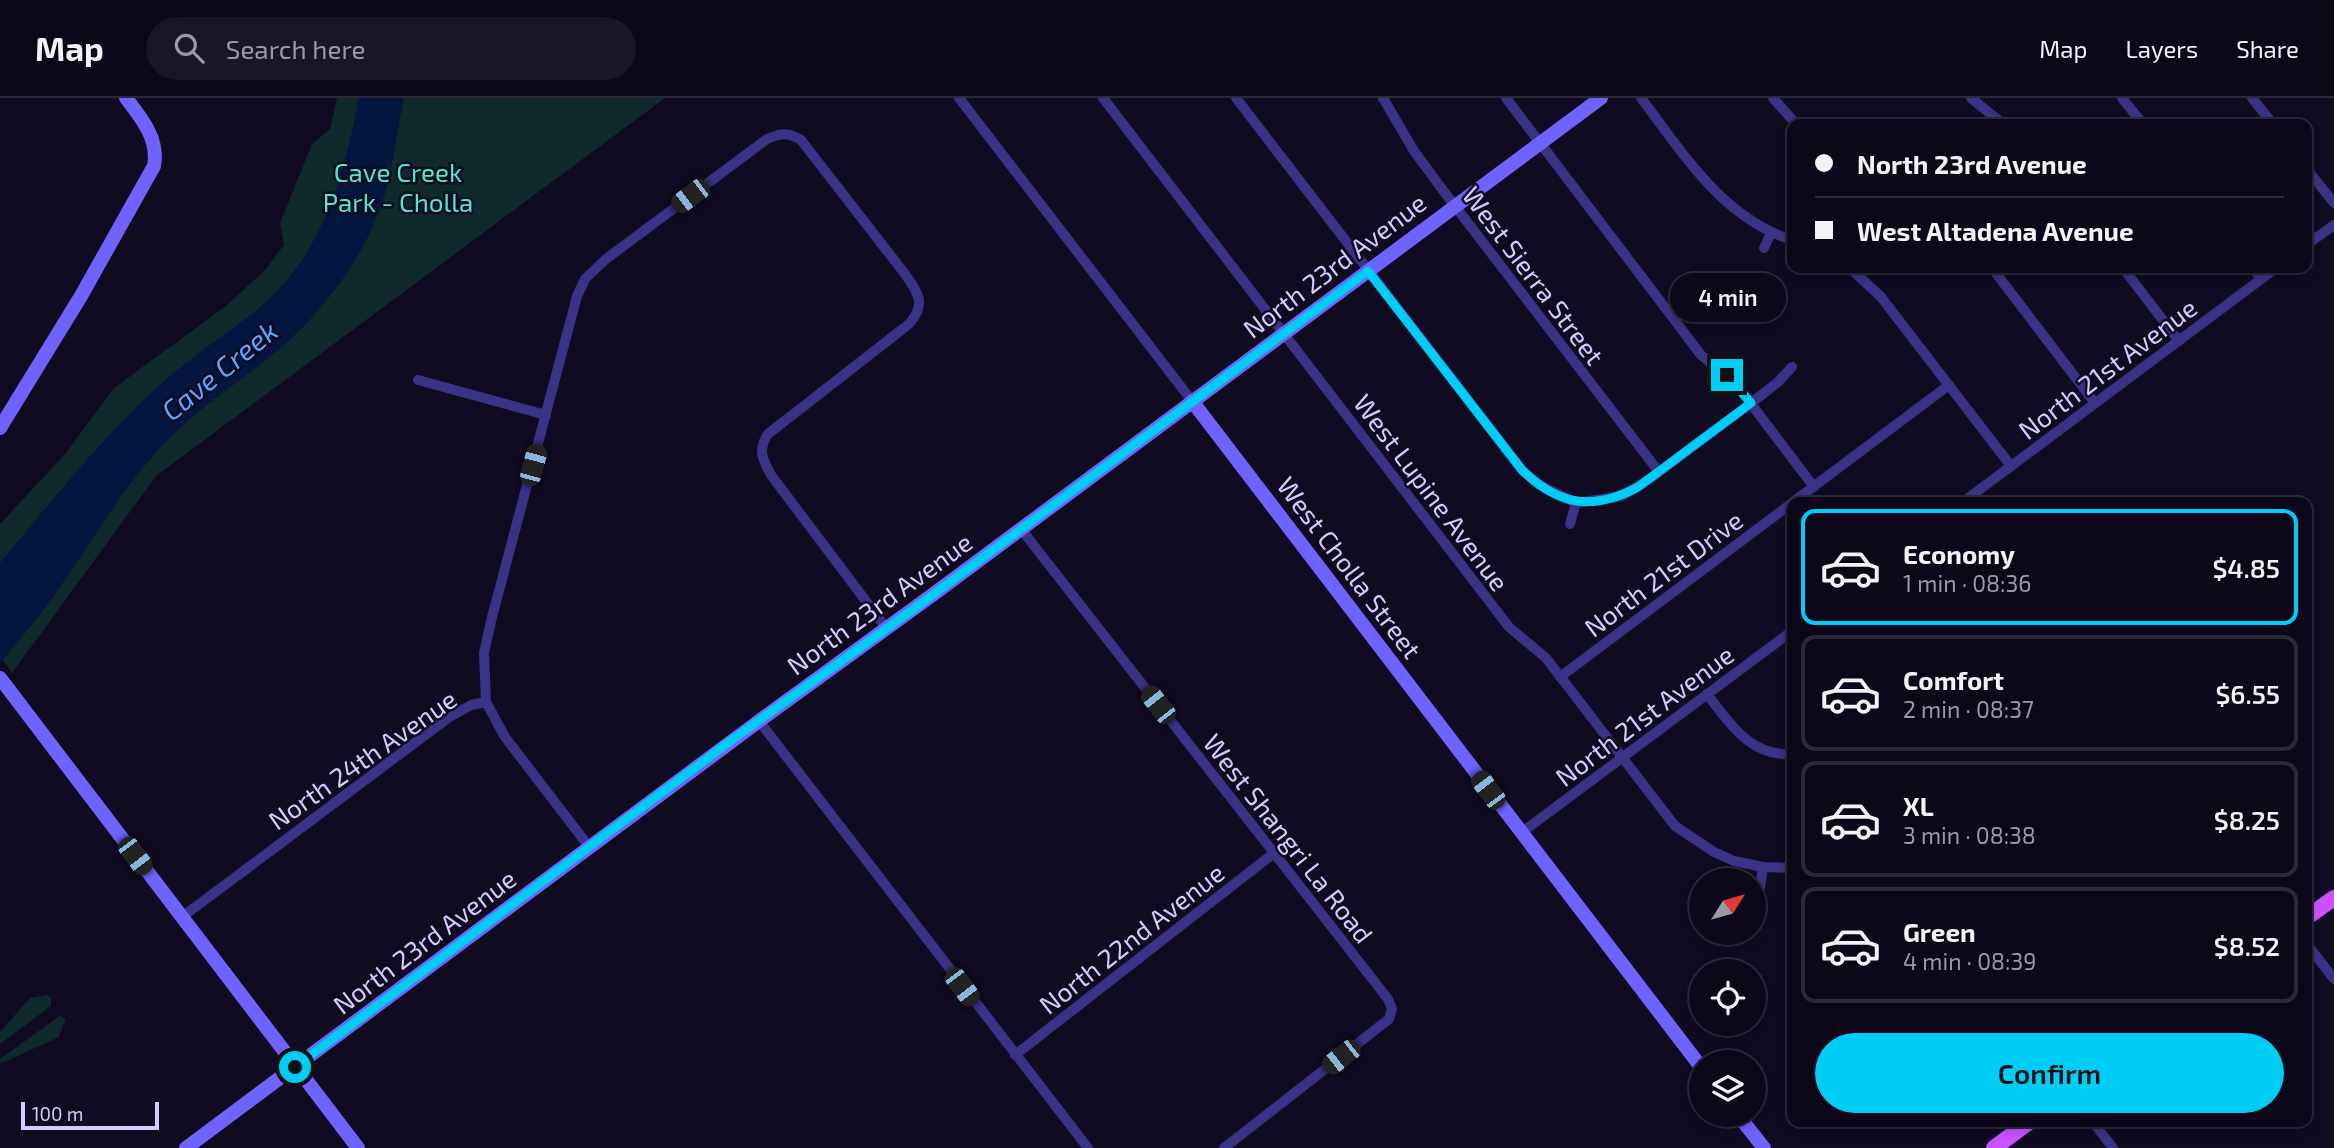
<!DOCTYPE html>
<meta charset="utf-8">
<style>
body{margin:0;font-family:"Exo 2",sans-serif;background:#1a1626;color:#f1f3f6;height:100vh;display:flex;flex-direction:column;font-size:26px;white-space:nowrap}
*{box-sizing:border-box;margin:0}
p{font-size:23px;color:#9a9aa2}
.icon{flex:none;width:38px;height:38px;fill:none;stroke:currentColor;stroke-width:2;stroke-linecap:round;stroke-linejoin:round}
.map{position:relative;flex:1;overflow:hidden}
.side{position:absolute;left:1787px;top:399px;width:525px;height:630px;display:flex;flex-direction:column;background:#0c0819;border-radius:14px;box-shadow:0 4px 10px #0003,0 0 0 2px #2c2938}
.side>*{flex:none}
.top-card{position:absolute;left:1787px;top:21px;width:525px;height:154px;border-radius:14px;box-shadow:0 4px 10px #0003,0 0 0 2px #2c2938;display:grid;align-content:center;height:154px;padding:0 28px;background:#0c0819}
.needle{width:46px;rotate:53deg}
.tools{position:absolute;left:1689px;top:770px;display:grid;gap:14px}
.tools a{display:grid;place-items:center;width:77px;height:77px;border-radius:50%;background:#0c0819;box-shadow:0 4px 10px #0003,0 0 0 2px #2c2938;font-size:35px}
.scale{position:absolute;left:21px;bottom:18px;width:138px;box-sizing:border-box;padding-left:7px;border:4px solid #d4cbff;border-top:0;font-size:19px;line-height:24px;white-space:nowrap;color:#d4cbff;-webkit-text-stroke:5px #100b21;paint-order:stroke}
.end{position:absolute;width:32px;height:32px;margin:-16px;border:9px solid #00cdf6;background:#111;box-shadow:0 0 0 4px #111}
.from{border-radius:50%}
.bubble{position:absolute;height:49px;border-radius:24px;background:#0c0819;box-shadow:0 4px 10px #0003,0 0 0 2px #2c2938;font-size:23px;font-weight:600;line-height:49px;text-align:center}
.car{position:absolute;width:21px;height:42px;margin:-21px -10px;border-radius:9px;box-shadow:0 0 5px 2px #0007;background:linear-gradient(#222 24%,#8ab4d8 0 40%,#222 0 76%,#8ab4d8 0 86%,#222 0)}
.top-card b{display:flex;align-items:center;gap:24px;height:66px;font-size:26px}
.top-card b+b{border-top:2px solid #2c2938}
.top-card i{width:18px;height:18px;background:#f1f3f6}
ul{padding:12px 0 0;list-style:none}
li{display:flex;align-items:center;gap:21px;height:116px;margin:0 14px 10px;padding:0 14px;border:4px solid #2c2938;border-radius:14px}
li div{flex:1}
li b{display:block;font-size:26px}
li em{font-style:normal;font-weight:600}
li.current{border-color:#00cdf6}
li>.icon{width:63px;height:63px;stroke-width:1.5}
.cta{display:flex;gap:14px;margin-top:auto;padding:14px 28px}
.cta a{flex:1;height:80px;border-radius:42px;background:#00cdf6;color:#111;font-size:28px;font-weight:600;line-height:80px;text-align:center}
header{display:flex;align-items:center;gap:42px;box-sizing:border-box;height:98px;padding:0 35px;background:#0c0819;border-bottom:2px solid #2c2938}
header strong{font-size:33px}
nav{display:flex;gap:38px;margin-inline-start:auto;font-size:24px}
.search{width:490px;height:63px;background:#1a1626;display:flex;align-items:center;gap:18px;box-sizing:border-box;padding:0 24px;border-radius:38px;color:#9a9aa2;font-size:26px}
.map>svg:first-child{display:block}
.green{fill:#0e2a2b}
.water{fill:#051640}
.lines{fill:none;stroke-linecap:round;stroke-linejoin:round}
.street{stroke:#3a3284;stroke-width:10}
.secondary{stroke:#7062ff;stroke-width:14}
.primary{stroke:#ca52ff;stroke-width:16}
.route{stroke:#00cdf6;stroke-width:9}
.labels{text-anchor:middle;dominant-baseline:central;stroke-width:5;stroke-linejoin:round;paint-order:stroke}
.park-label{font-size:26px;fill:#4de9cc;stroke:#100b21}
.street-label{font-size:26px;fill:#d4cbff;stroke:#100b21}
.water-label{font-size:28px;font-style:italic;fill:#59a7ff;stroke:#100b21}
</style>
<header>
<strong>Map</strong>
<div class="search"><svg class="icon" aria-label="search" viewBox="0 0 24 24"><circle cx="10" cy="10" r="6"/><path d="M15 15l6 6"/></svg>Search here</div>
<nav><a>Map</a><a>Layers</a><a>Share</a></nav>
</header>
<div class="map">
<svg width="2334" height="1050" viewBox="0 0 2334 1050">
<rect width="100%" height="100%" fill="#100b21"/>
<g class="green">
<polygon points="337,0 665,0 156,378 12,575 0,558 0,426 65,356 114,290 226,208 265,172 284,147 280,125 312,46 330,31"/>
<polygon points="47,897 51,900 51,908 0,946 0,934 30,900"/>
<polygon points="61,917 66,923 63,927 59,939 0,966 0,961"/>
</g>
<path class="water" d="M359,0h45c-7,33 -11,67 -20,99 -19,60 -60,114 -108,155 -40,33 -83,59 -118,98 -43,48 -73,104 -111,155 -15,20 -31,39 -47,58v-100c48,-58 97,-119 152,-171 32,-30 67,-53 101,-79 69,-55 90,-133 106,-215z"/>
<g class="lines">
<g class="street">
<polyline points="959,0 1192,303"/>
<polyline points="1103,0 1509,529 1546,560 1675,728 1714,754 1734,763 1763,769 1792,770"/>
<polyline points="1236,0 1522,372 1538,386 1576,405 1622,398 1651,380 1751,305 1777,285 1792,269"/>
<polyline points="1383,0 1414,53 1445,95 1659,374"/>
<polyline points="1506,0 1701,257 1736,286 1814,389"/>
<path d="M1641,0c42,55 81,120 151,142"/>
<polyline points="1773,0 1796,26"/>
<polyline points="1971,0 2003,26"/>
<polyline points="2122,0 2143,26"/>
<polyline points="2252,0 2273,26"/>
<polyline points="2306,70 2334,105"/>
<polyline points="2306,147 2334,127"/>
<polyline points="1764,150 1771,135"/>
<polyline points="1850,170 1881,199 2011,368"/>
<polyline points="1992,170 2095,305"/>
<polyline points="2123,170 2179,243"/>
<polyline points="2253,170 2261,181"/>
<polyline points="418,282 546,317"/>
<polyline points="1793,404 1949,287"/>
<polyline points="1963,404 2276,170"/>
<polyline points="1570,426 1576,405"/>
<polyline points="1021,431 1388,901 1392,911 1389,921 1224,1050"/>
<polyline points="1560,579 1792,405"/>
<path d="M1707,596c22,29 44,63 85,60"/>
<polyline points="759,623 1088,1050"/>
<polyline points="1521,735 1792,533"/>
<path d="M590,750l-85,-111 -19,-35 -2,-49 7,-32 86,-325 8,-17 21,-20 161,-120c14,-6 21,-7 34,1l104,134c13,19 22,30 4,50l-141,110c-11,16 -5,26 3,41l116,154"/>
<polyline points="182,819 448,620 471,607 486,604"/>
<polyline points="1755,822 1763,769"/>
<polyline points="2306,845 2334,881"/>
<polyline points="1015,957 1274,755"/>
<polyline points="2093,1024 2113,1050"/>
</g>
<g class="secondary">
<polyline points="1192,303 1701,969"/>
<path d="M0,330l81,-132 73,-130c5,-27 -12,-47 -28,-68"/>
<polyline points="0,580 358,1050"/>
<polyline points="1738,1017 1764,1050"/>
<polyline points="186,1050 759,623 935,495 1601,0"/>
</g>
<g class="primary">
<polyline points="2306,820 2334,800"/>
<polyline points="1994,1050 2029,1024"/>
</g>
</g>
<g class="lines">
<path class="route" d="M295,969l441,-330 183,-132 449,-334 154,199c37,36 71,41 116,17l113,-84 -24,-28"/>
</g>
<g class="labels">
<g class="park-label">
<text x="398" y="73">Cave Creek<tspan x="398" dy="30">Park - Cholla</tspan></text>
</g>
<g class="street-label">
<text transform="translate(1334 167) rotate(-37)">North 23rd Avenue</text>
<text transform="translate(1534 177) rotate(53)">West Sierra Street</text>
<text transform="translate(2107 270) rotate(-37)">North 21st Avenue</text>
<text transform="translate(1432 394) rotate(53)">West Lupine Avenue</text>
<text transform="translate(1350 469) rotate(53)">West Cholla Street</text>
<text transform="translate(1663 475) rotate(-37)">North 21st Drive</text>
<text transform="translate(879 505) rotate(-36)">North 23rd Avenue</text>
<text transform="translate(1644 617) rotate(-37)">North 21st Avenue</text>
<text transform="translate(362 661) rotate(-35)">North 24th Avenue</text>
<text transform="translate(1289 740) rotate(52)">West Shangri La Road</text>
<text transform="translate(1131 840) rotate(-38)">North 22nd Avenue</text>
<text transform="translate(424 843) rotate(-37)">North 23rd Avenue</text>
</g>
<g class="water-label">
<text transform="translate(219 272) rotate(-39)">Cave Creek</text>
</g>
</g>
</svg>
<div class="tools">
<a><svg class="needle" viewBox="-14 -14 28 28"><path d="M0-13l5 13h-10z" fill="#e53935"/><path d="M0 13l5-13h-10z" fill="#9a9aa2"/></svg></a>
<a><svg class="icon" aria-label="locate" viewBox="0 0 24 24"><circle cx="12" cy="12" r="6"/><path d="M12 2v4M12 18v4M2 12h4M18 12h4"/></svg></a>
<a><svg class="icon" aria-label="layers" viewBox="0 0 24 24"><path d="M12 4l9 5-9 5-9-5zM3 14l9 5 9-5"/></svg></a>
</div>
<div class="scale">100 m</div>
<i class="end from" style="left:295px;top:969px"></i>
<i class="end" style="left:1727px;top:277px"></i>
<div class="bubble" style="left:1670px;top:175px;width:116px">4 min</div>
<i class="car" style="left:690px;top:98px;rotate:233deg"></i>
<i class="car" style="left:533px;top:367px;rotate:15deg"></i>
<i class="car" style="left:1158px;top:607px;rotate:322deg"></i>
<i class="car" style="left:1488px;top:692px;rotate:323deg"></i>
<i class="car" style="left:135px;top:758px;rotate:143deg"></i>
<i class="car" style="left:962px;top:889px;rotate:143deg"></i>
<i class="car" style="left:1341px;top:959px;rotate:232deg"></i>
<div class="top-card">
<b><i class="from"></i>North 23rd Avenue</b>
<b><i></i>West Altadena Avenue</b>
</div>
<section class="side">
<ul>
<li class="current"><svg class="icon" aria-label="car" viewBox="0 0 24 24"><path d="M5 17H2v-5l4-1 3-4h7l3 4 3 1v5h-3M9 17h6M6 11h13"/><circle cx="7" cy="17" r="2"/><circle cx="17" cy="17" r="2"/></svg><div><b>Economy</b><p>1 min · 08:36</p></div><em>$4.85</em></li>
<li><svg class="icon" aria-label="car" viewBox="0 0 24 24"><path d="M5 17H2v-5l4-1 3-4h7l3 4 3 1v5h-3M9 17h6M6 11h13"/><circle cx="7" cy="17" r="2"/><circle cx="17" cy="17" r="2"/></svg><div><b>Comfort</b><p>2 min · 08:37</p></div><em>$6.55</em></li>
<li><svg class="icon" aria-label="car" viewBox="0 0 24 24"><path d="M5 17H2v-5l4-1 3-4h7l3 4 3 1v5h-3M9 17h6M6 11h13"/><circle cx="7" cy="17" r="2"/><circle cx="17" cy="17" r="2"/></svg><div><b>XL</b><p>3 min · 08:38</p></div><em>$8.25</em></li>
<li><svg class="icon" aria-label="car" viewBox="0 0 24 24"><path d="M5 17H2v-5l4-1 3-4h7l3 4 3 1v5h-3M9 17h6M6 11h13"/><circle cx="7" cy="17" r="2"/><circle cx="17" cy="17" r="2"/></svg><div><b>Green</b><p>4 min · 08:39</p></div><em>$8.52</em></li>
</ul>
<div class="cta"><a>Confirm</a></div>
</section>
</div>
